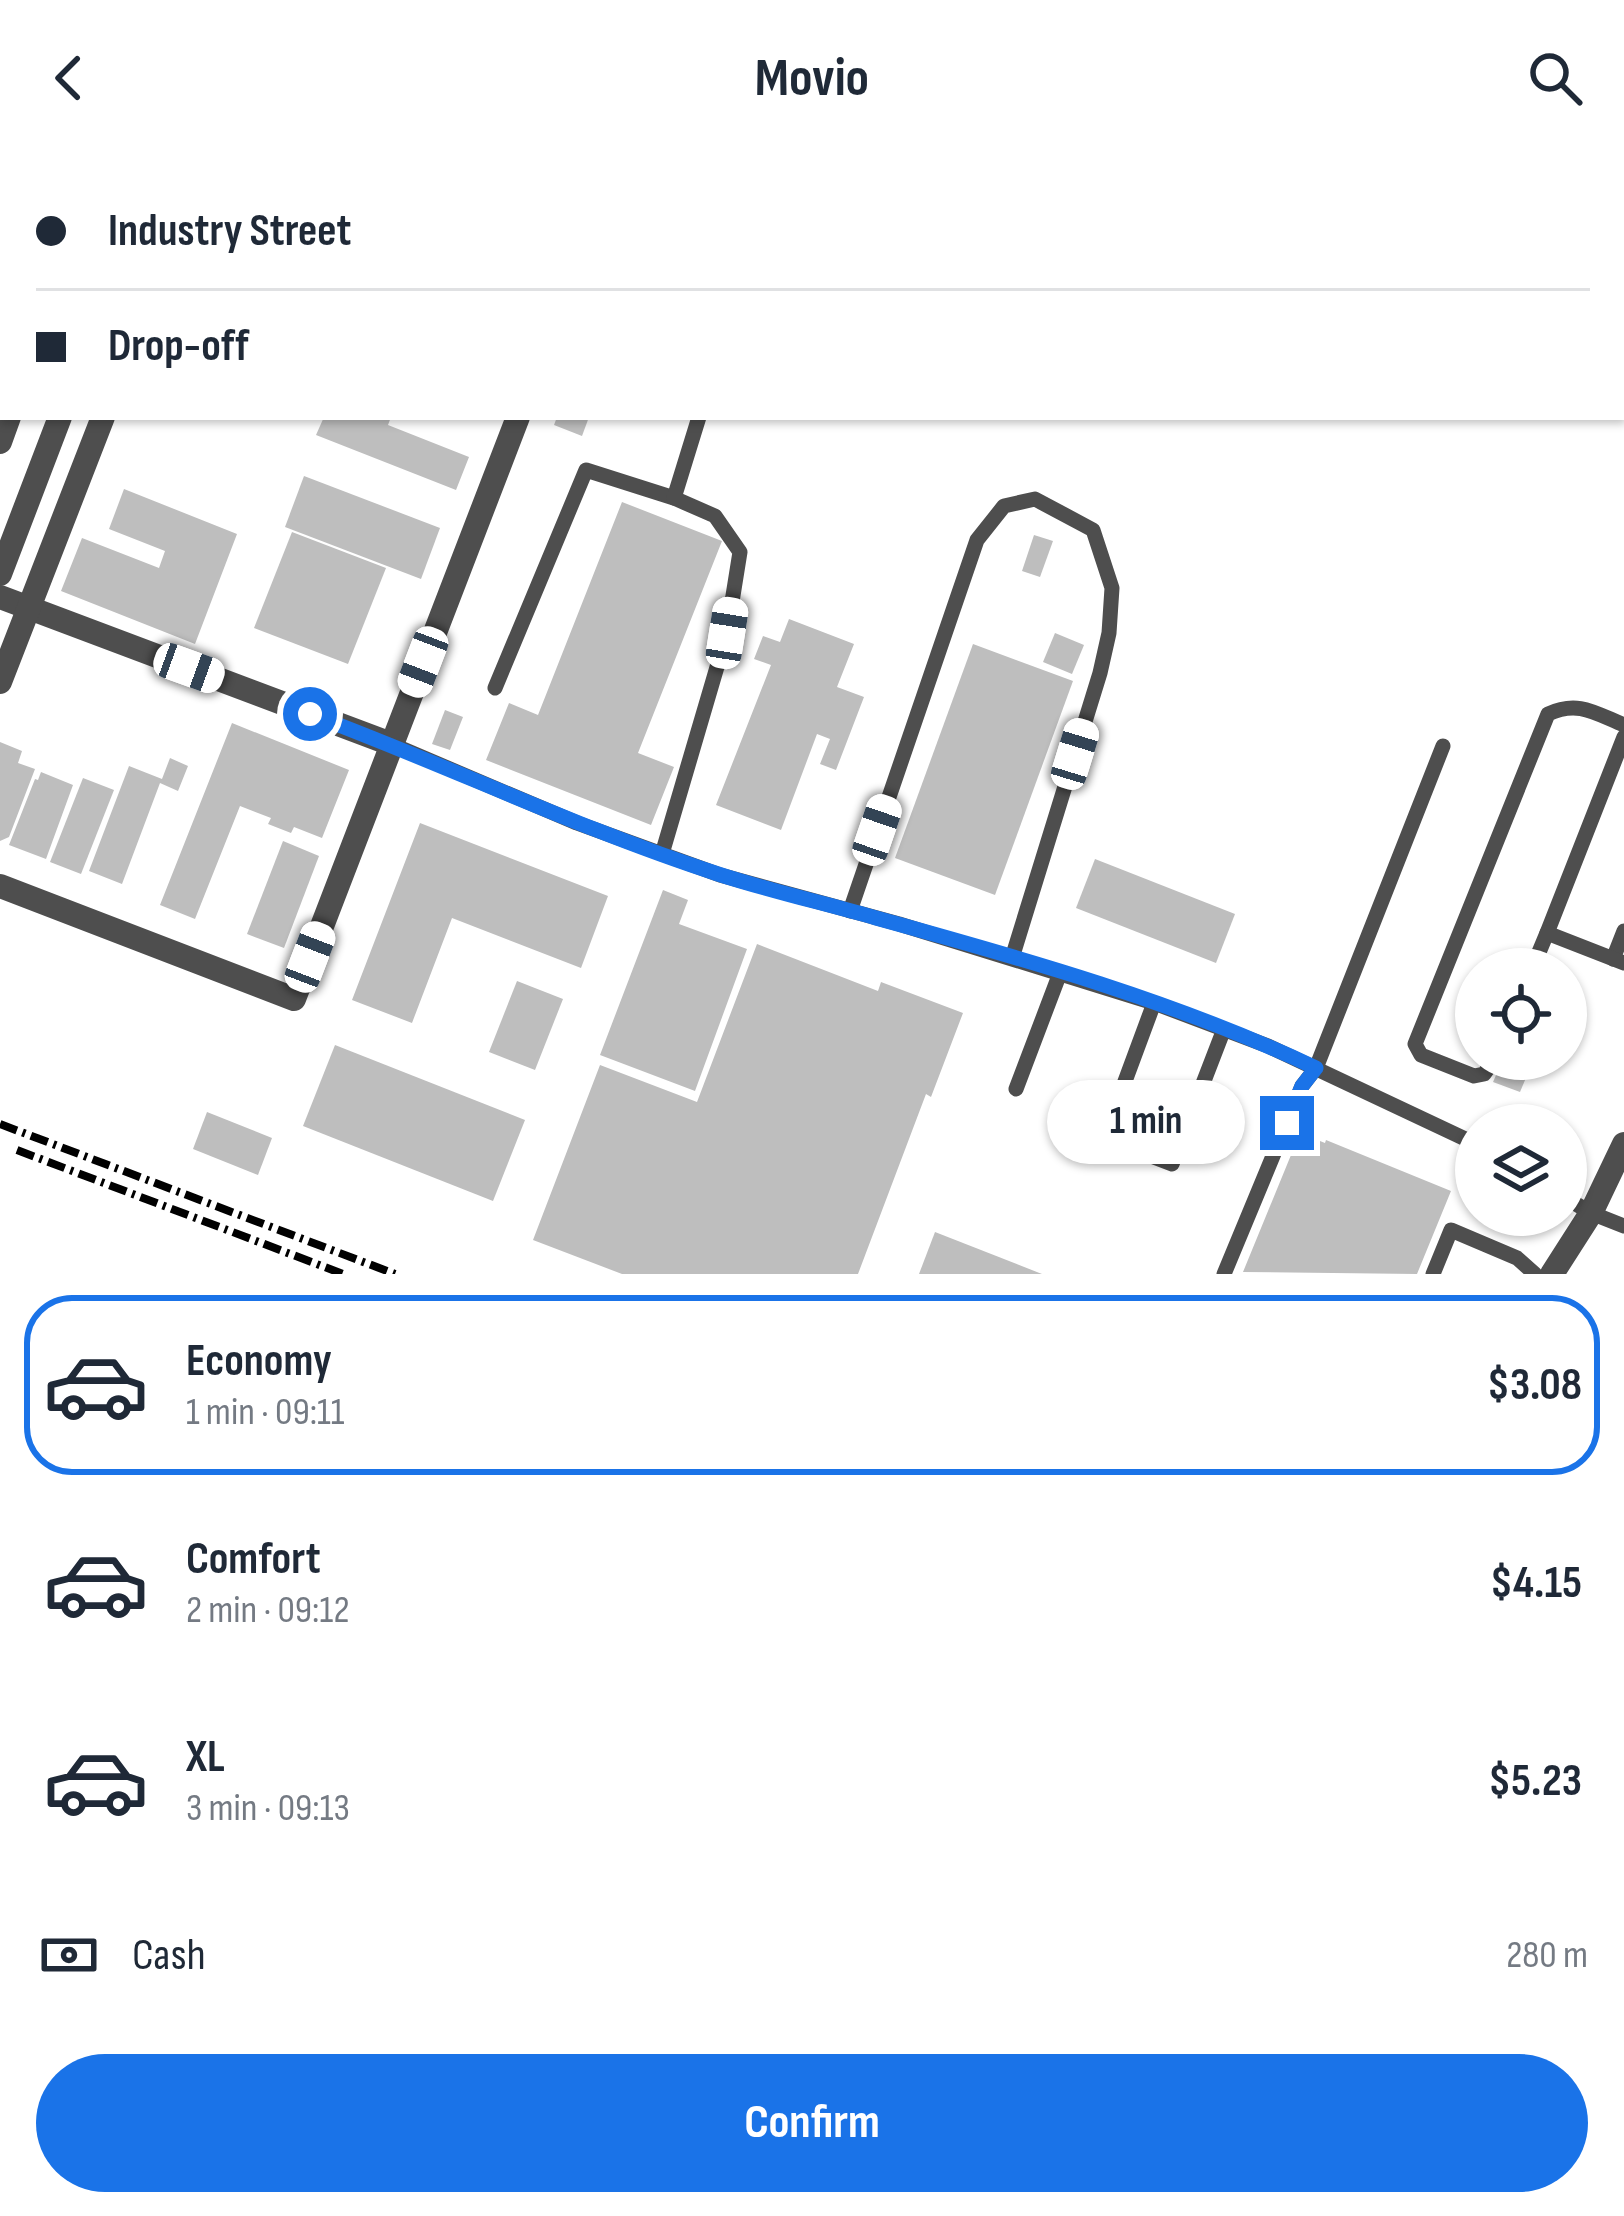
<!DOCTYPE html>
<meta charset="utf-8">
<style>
body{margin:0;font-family:"Sofia Sans Condensed",sans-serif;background:#f6f6f7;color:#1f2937;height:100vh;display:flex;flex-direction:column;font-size:45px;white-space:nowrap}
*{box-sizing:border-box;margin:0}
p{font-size:39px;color:#747a83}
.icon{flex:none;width:66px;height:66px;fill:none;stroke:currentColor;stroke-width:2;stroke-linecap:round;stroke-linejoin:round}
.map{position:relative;height:1118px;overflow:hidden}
.details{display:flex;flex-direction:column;background:#fff;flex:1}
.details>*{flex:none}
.top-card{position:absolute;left:0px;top:0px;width:1626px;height:264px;box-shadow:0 3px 9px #0004;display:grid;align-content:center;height:264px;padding:0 36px;background:#fff}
.tools{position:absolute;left:1455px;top:792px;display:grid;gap:24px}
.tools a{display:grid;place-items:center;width:132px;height:132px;border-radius:50%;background:#fff;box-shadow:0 3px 9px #0004;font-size:60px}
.end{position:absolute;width:54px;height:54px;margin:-27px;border:15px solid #1a73e8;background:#fff;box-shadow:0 0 0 6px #fff}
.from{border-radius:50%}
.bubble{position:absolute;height:84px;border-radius:42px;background:#fff;box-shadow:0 3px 9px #0004;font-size:39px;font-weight:700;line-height:84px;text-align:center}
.car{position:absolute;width:36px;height:72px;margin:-36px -18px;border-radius:15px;box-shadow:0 0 9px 3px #0007;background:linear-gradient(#fff 24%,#345 0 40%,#fff 0 76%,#345 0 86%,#fff 0)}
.top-card b{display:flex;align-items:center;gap:42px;height:114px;font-size:45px}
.top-card b+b{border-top:3px solid #e0e1e3}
.top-card i{width:30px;height:30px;background:#1f2937}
ul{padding:21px 0 0;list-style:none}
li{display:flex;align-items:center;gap:36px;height:180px;margin:0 24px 18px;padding:0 12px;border:6px solid transparent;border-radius:48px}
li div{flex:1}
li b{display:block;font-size:45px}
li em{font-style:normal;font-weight:700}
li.selected{border-color:#1a73e8}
li>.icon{width:108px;height:108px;stroke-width:1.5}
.pay{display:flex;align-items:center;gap:30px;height:132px;padding:0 36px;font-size:45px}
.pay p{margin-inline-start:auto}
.action{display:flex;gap:24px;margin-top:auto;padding:24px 36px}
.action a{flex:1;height:138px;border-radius:72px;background:#1a73e8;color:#fff;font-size:48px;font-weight:700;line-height:138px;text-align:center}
header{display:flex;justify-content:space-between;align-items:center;height:156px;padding:0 36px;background:#fff;font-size:54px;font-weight:700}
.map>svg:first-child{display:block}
.building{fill:#bebebe}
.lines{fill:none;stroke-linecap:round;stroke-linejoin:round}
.service{stroke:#4e4e4e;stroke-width:15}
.minor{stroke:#4e4e4e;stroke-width:24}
.tertiary{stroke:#4e4e4e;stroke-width:24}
.rail{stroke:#000;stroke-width:8;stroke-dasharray:18 6 3 6;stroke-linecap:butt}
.route{stroke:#1a73e8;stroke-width:15}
</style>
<header><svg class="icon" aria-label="back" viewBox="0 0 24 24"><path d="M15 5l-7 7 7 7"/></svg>Movio<svg class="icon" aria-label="search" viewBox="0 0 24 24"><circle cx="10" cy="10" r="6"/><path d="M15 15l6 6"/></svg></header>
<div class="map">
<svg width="1624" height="1118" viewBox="0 0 1624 1118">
<rect width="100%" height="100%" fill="#fff"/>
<g class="building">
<polygon points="324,261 391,261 388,269 469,301 456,334 316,279"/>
<polygon points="557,261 589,261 582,280 554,269"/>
<polygon points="304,320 440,372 421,423 285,371"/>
<polygon points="124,333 237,378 195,488 61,435 82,382 159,412 165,395 109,373"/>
<polygon points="622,346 722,385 638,597 674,611 651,669 486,604 509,547 538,559"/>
<polygon points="292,376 386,412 348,508 254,472"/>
<polygon points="1034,379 1053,385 1040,421 1022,415"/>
<polygon points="789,463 854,488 837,531 864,541 836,614 820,608 830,583 817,578 781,674 716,649 771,509 754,503 763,480 780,486"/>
<polygon points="1055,477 1084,489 1072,518 1043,506"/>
<polygon points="973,488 1073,525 995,739 895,702"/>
<polygon points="445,554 463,561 450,594 432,588"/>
<polygon points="232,567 349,614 322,682 294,671 291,677 268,668 271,662 240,650 195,763 160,749"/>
<polygon points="0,586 22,595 18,607 35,613 9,681 0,685"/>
<polygon points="170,602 188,610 178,635 160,627 122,728 89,715 129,610 162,623"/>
<polygon points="41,616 73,629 46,703 9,689 35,623 38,624"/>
<polygon points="83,622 114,634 81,718 50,706"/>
<polygon points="420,667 608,740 581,812 452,762 412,867 352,844"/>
<polygon points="283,685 319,700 284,792 247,778"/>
<polygon points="1095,703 1235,758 1216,807 1076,752"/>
<polygon points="663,734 688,744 679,768 747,793 695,935 600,899"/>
<polygon points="757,788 878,835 881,826 963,857 931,941 926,938 858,1118 622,1118 533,1084 600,909 697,946"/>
<polygon points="517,825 563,843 535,914 489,896"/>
<polygon points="335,889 525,964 493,1045 303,970"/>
<polygon points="1503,903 1534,903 1520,936 1493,926"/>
<polygon points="207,956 272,982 258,1019 193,993"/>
<polygon points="1300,977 1325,987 1326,984 1451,1035 1417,1118 1243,1116"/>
<polygon points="935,1076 1042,1118 919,1118"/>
</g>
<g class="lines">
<g class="service">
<polyline points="308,3 309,0"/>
<polyline points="678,3 679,0"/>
<polyline points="495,532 586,314 674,342"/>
<polyline points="391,588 577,667 720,719 899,768 1154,847 1268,890 1476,988"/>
<polyline points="662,698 727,477 740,396 715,360 674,342 699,261"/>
<polyline points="850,755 977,384 1004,350 1035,343 1093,374 1112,432 1109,477 1100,517 1012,802"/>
<polyline points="1547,777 1624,581"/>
<polyline points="1613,803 1624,775"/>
<polyline points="1532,813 1547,777 1624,807"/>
<polyline points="1154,847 1104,982 1172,1008 1224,873"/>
<path d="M1495,903l-11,15 -10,2 -53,-21 -6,-11 133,-330c30,-14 47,-1 76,11"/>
<polyline points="1016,933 1060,817"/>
<polyline points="1566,1042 1591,1057 1624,1070"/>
<polyline points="1224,1118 1302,930 1316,912 1443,590"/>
<polyline points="1433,1118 1451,1074 1517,1102 1535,1118"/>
</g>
<g class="minor">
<polyline points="1422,0 1429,3"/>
<polyline points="70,3 71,0"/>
<polyline points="203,3 204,0"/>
<polyline points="618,3 619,0"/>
<polyline points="1576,3 1577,0"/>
<polyline points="1623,78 1624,79"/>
<polyline points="0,184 3,176"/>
<polyline points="0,441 391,588"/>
<polyline points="0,526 103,261"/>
<polyline points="0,730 294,843 518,261"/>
<polyline points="1552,1118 1591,1057 1624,988"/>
</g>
<g class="tertiary">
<polyline points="107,3 108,0"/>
<polyline points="161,3 162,0"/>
<polyline points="0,286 9,261"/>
<polyline points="0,418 60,261"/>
</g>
<g class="rail">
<polyline points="0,968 395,1118"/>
<polyline points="17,994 343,1118"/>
</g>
</g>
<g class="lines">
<path class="route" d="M310,558c137,51 269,115 408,160 52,17 106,29 158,44 149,41 301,84 440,150l-14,18 -15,37"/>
</g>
</svg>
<div class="tools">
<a><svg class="icon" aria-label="locate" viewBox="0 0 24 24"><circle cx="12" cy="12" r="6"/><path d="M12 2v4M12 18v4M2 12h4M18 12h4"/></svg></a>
<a><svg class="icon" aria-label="layers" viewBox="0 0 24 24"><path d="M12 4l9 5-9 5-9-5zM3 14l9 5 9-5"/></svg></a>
</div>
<i class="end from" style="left:310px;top:558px"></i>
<i class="end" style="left:1287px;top:967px"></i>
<div class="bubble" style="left:1047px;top:924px;width:198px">1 min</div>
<i class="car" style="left:727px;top:477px;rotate:9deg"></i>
<i class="car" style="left:423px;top:506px;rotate:201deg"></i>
<i class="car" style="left:189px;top:512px;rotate:110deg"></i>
<i class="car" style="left:1075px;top:598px;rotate:17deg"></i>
<i class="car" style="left:877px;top:674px;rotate:19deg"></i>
<i class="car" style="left:310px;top:801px;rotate:21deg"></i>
<div class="top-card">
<b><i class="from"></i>Industry Street</b>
<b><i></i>Drop-off</b>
</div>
</div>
<section class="details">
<ul>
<li class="selected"><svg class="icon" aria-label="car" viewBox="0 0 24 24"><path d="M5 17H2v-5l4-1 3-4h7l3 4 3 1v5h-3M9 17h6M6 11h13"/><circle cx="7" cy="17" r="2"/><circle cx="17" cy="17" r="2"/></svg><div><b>Economy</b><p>1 min · 09:11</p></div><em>$3.08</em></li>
<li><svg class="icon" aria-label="car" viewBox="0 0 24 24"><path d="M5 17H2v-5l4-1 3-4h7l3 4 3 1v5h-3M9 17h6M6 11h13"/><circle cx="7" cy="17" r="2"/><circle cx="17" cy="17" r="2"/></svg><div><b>Comfort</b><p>2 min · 09:12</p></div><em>$4.15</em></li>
<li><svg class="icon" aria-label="car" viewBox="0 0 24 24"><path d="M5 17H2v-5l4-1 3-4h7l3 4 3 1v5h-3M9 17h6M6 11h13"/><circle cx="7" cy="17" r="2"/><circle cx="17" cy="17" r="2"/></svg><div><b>XL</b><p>3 min · 09:13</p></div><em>$5.23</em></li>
</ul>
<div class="pay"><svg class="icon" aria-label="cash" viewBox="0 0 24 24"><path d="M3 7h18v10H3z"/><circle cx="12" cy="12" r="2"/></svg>Cash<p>280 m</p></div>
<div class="action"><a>Confirm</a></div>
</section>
